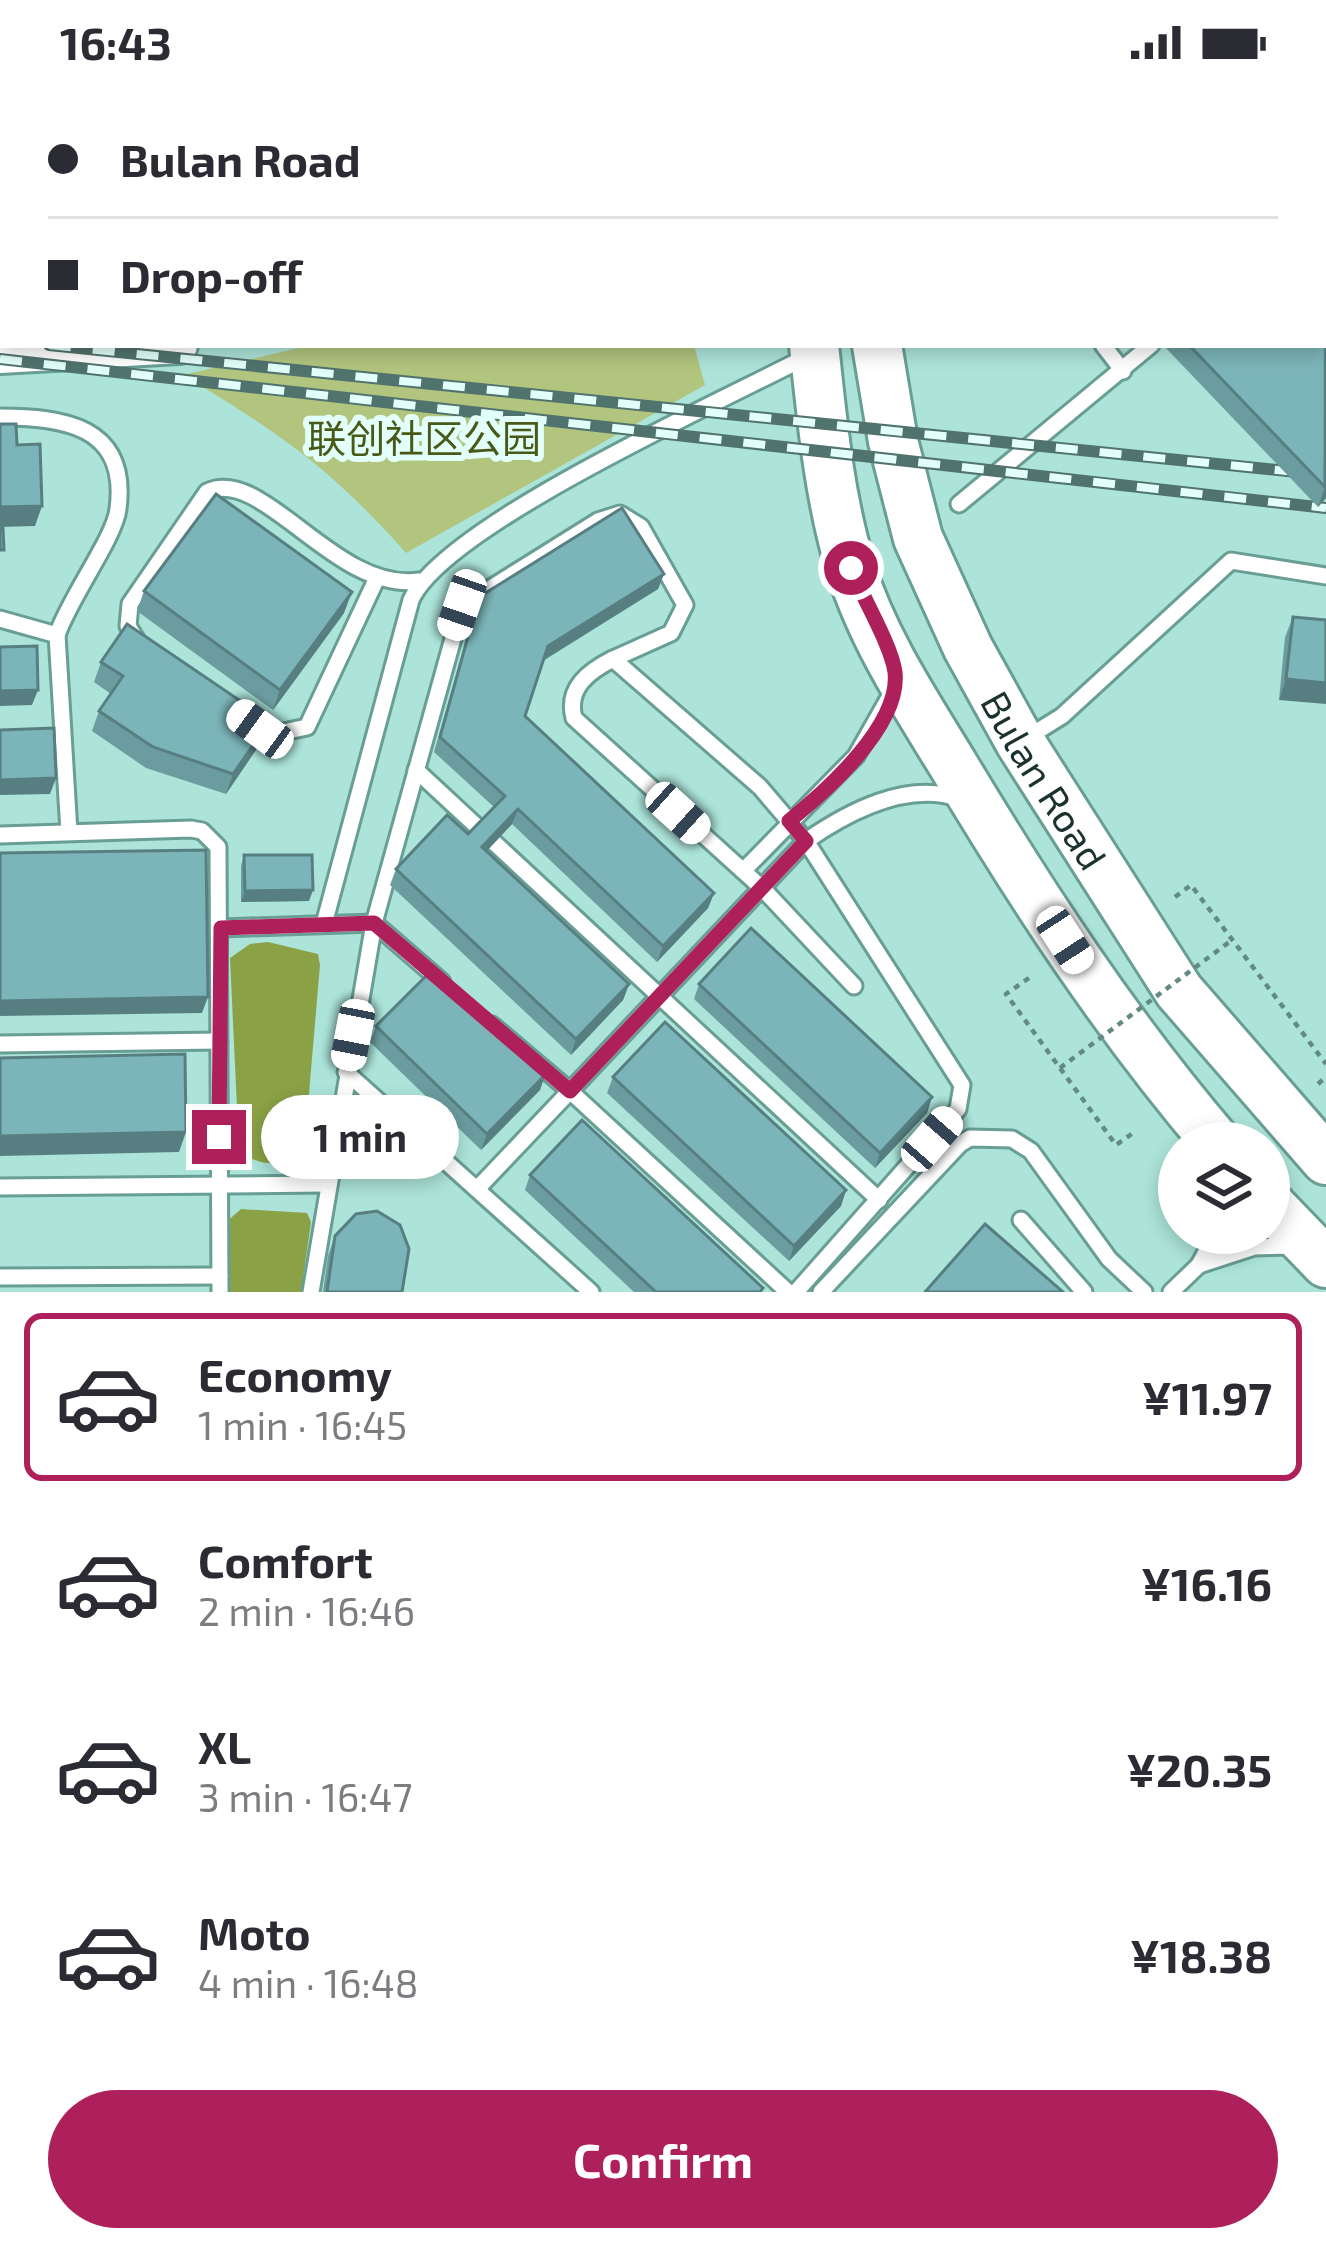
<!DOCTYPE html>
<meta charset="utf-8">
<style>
body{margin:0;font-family:"Exo 2","Noto Sans SC",sans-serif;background:#f2f2f3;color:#2b2b33;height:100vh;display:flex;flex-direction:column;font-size:45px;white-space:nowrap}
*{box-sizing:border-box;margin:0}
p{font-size:39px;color:#7c7c81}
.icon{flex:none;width:66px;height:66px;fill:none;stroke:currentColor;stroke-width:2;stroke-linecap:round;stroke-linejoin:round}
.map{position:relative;height:1208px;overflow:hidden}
.details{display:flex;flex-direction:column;background:#fff;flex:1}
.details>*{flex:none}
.hud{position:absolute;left:0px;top:0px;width:1326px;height:264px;box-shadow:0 6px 18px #0003;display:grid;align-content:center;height:264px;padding:0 48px;background:#fff}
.fabs{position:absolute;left:1158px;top:1038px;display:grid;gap:24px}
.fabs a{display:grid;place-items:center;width:132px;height:132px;border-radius:50%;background:#fff;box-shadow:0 6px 18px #0003;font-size:60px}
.end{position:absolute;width:54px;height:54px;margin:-27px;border:15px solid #ae205c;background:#fff;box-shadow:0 0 0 6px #fff}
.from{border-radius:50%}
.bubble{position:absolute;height:84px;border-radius:42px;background:#fff;box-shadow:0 6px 18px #0003;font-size:39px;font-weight:700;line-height:84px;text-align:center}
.car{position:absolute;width:36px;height:72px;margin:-36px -18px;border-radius:15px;box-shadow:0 0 9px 3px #0007;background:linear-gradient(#fff 24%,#345 0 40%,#fff 0 76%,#345 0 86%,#fff 0)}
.hud b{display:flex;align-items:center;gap:42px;height:114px;font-size:45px}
.hud b+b{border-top:3px solid #e1e1e2}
.hud i{width:30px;height:30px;background:#2b2b33}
ul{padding:21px 0 0;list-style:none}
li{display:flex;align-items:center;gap:36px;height:168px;margin:0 24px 18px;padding:0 24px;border:6px solid transparent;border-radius:18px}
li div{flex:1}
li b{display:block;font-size:45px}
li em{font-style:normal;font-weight:700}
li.on{border-color:#ae205c}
li>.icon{width:108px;height:108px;stroke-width:1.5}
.button{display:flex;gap:24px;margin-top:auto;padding:24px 48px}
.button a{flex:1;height:138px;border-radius:72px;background:#ae205c;color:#fff;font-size:48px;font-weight:700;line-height:138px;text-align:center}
.status{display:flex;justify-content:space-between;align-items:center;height:84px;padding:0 60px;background:#fff;direction:ltr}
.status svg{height:33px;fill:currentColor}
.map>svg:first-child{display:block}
.green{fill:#b1c57f}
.forest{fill:#8aa145}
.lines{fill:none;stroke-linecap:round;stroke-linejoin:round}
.service-casing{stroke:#689e94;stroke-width:21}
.tertiary-casing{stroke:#689e94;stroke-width:42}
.primary-casing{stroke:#689e94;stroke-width:54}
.path{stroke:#638a83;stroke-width:4.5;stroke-dasharray:6 6;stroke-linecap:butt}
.service{stroke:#fff;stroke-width:15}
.tertiary{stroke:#fff;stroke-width:36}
.primary{stroke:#fff;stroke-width:48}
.rail-casing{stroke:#51736d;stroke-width:12}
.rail{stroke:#e3fff9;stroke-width:8;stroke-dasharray:22;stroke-linecap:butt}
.path-bridge{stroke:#638a83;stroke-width:4.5;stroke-dasharray:6 6;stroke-linecap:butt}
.wall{fill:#6b9c9f}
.shaded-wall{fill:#577f82}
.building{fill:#7cb5b9;stroke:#577f82;stroke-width:3}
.route{stroke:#ae205c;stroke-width:15}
.labels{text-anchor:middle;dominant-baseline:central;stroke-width:12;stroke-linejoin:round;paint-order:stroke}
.park-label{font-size:39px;fill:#495917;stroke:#e3fff9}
.street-label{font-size:39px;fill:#1c322e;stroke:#e3fff9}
</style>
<div class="status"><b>16:43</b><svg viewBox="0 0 49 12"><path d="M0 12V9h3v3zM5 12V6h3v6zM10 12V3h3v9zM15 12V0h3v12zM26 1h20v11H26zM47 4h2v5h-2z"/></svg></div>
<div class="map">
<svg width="1326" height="1208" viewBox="0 0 1326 1208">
<rect width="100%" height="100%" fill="#ace4d9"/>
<path class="green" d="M312,261h382l11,40 -299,168c-74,-84 -128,-121 -223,-178z"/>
<g class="forest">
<path d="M268,858l50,12 2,11 -15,175 -10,21c-22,4 -38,4 -56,-10l-9,-193 20,-14z"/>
<polygon points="241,1125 307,1129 311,1138 301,1208 226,1208 224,1140"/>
</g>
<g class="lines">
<defs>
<g id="service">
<polyline points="0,144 3,143"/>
<polyline points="1103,261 1123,287"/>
<path d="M0,333c62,0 129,8 118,92 -3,28 -48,88 -61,126"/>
<polyline points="959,420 1151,261"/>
<polyline points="0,535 57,551 69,748"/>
<path d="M136,555l-8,-13 2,-22 77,-112c56,-27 128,101 212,89"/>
<path d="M613,575c-24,12 -47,29 -39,59l189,171 91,97"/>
<polyline points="252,639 274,650 307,643 376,496"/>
<polyline points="1025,655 1062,632 1231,477 1326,492"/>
<polyline points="416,686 879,1116"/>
<polyline points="0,751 191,745 202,747 218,763 220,1208"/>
<polyline points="743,787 856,672 894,605"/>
<path d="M324,840l87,-324c34,-75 313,-200 397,-244"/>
<polyline points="221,844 374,839 442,898"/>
<path d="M492,941l78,66 236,-250c42,-29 101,-61 154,-42"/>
<polyline points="0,960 219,957"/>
<polyline points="346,988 591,1208"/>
<polyline points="0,1103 326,1100"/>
<polyline points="477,1105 570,1007 788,1208"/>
<polyline points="1021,1136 1084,1208"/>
<polyline points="1216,1149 1199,1181 1254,1163 1295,1162"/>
<polyline points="0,1193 220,1192"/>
<polyline points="311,1208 374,839 462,522 598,437 620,430 641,443 685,521 671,549 613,575 760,703 806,757 962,1001 958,1025 796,1208"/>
<polyline points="821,1208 960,1060 970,1054 1012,1055 1031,1067 1109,1175 1144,1208"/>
<polyline points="1171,1208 1199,1181"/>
</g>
<g id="tertiary">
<polyline points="0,229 3,229"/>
<polyline points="0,271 179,261"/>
</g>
<g id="primary">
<polyline points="807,0 807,3"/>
<polyline points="875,3 875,0"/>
<path d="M814,261c8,75 15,152 37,224 22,70 63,132 101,194 79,132 164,262 265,380"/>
<path id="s1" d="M877,261l16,96 25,97 50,110 52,94 159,249 147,169"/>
<polyline points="1269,1120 1326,1179"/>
</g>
</defs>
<use href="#service" class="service-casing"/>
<use href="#tertiary" class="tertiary-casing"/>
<use href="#primary" class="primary-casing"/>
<g class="path">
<polyline points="1175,813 1191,801 1326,980"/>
<polyline points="1029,894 1006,910 1116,1061 1136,1047"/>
<polyline points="1318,1000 1326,993"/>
</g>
<use href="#service" class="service"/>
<use href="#tertiary" class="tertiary"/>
<use href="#primary" class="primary"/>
<defs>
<g id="rail">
<polyline points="0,255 3,256"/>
<polyline points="49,261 1326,391"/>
<polyline points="0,275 1326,424"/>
</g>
</defs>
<use href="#rail" class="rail-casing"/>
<use href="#rail" class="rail"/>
<polyline class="path-bridge" points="1060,984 1232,856"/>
</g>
<g class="wall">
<polygon points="1326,0 1326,414 1318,423 1163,261 1323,261"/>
<polygon points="664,490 658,505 543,577 525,632 714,809 708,824 657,878 512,740 487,767 629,900 623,916 571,971 390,801 396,785 468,750 494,723 434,668 479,513"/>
<polygon points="144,507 344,529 273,626 137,527"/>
<polygon points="1293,533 1326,536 1279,616 1285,553"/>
<polygon points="101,578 262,657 226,710 146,684 92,647 99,627 111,610 94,598"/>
<polygon points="244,771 309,817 241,818 241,782"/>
<polygon points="699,900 932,1013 927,1029 875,1084 694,915"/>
<polygon points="376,942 545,991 540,1006 481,1066 370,958"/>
<polygon points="613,993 846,1106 841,1122 789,1177 607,1009"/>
<polygon points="530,1091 762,1208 634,1208 525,1106"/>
<polygon points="335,1152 402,1208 323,1208 328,1172"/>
</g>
<g class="shaded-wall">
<rect x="0" y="71" width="3" height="35"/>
<polygon points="1326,402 1326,414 1318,423 1325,403"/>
<polygon points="42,422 35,442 0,443 2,423"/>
<polygon points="664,490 658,505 542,577 548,562"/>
<polygon points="352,508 344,529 273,626 280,606"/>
<polygon points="1286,595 1326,599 1326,620 1279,616"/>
<polygon points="38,606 32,621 0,622 0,607"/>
<polygon points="270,637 262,657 226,710 233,690"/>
<polygon points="56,694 50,710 0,711 0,696"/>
<polygon points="518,725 512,740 476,778 482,763"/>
<polygon points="313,806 309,817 241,818 245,807"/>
<polygon points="714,809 708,824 657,878 663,862"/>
<polygon points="629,900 623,916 571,971 576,955"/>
<polygon points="208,913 202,929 0,932 0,917"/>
<polygon points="545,991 540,1006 481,1066 487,1050"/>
<polygon points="932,1013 927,1029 875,1084 880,1069"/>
<polygon points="186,1048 179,1068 0,1072 0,1052"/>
<polygon points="846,1106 841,1122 789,1177 794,1162"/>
</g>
<g class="building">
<polygon points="0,0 144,0 145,3 3,3 3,71 0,71"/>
<polygon points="991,0 1326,0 1325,403 1189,261 1323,261 1323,3 988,3"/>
<polygon points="0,340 16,340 17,361 40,360 42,422 2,423 4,466 0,466"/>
<polygon points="216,410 352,508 280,606 144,507"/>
<polygon points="622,424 664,490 548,562 525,632 714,809 663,862 518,725 482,763 629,900 576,955 396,785 447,731 468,750 505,712 440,653 479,513"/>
<polygon points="1293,533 1326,536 1326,599 1286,595"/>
<polygon points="127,540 270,637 233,690 153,663 99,627 123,592 101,578"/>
<polygon points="37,562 38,606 0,607 0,563"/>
<polygon points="54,644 56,694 0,696 0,646"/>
<polygon points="206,766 208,913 0,917 0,769"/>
<polygon points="244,771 312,771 313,806 245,807"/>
<polygon points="751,844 932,1013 880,1069 699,900"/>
<polygon points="435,883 545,991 487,1050 376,942"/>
<polygon points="665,938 846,1106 794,1162 613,993"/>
<polygon points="185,970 186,1048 0,1052 0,974"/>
<polygon points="582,1036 763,1204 760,1208 656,1208 530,1091"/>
<polygon points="377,1127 400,1141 409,1165 402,1208 327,1208 335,1152 356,1130"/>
<polygon points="985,1140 1063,1208 925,1208"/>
</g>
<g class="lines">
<path class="route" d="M219,1053l2,-209 153,-5 196,168 236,-250 -17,-20c37,-30 112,-96 106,-149 -4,-28 -33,-75 -44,-104"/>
</g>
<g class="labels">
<g class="park-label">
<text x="424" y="353">联创社区公园</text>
</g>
<g class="street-label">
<text stroke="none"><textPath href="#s1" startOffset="471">Bulan Road</textPath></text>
</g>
</g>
</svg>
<div class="fabs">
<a><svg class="icon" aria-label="layers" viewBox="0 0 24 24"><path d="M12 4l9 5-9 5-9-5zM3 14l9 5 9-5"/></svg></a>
</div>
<i class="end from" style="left:851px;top:484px"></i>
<i class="end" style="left:219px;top:1053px"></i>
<div class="bubble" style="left:261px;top:1011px;width:198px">1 min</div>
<i class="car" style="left:462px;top:521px;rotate:199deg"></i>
<i class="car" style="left:260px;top:645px;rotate:306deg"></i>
<i class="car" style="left:678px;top:729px;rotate:132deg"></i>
<i class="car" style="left:1065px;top:856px;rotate:147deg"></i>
<i class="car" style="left:353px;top:951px;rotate:191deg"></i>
<i class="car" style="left:932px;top:1055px;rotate:41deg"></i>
<div class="hud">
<b><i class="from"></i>Bulan Road</b>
<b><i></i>Drop-off</b>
</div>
</div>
<section class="details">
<ul>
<li class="on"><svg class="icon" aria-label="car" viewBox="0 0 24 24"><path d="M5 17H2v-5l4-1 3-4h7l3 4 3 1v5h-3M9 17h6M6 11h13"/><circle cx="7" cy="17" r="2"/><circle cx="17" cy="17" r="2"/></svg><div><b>Economy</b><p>1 min · 16:45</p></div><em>¥11.97</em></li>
<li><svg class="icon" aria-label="car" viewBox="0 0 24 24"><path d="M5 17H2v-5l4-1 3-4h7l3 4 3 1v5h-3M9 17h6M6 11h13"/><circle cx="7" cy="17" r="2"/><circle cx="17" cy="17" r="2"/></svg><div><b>Comfort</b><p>2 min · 16:46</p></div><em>¥16.16</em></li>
<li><svg class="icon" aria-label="car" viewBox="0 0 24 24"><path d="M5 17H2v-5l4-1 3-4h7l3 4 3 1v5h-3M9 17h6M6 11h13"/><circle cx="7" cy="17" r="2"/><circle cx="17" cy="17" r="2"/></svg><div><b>XL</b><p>3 min · 16:47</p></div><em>¥20.35</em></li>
<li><svg class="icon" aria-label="car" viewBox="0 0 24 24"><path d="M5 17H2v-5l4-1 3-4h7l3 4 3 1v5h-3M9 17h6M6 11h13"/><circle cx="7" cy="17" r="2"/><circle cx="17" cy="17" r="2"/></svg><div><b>Moto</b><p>4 min · 16:48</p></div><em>¥18.38</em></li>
</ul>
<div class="button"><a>Confirm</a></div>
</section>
